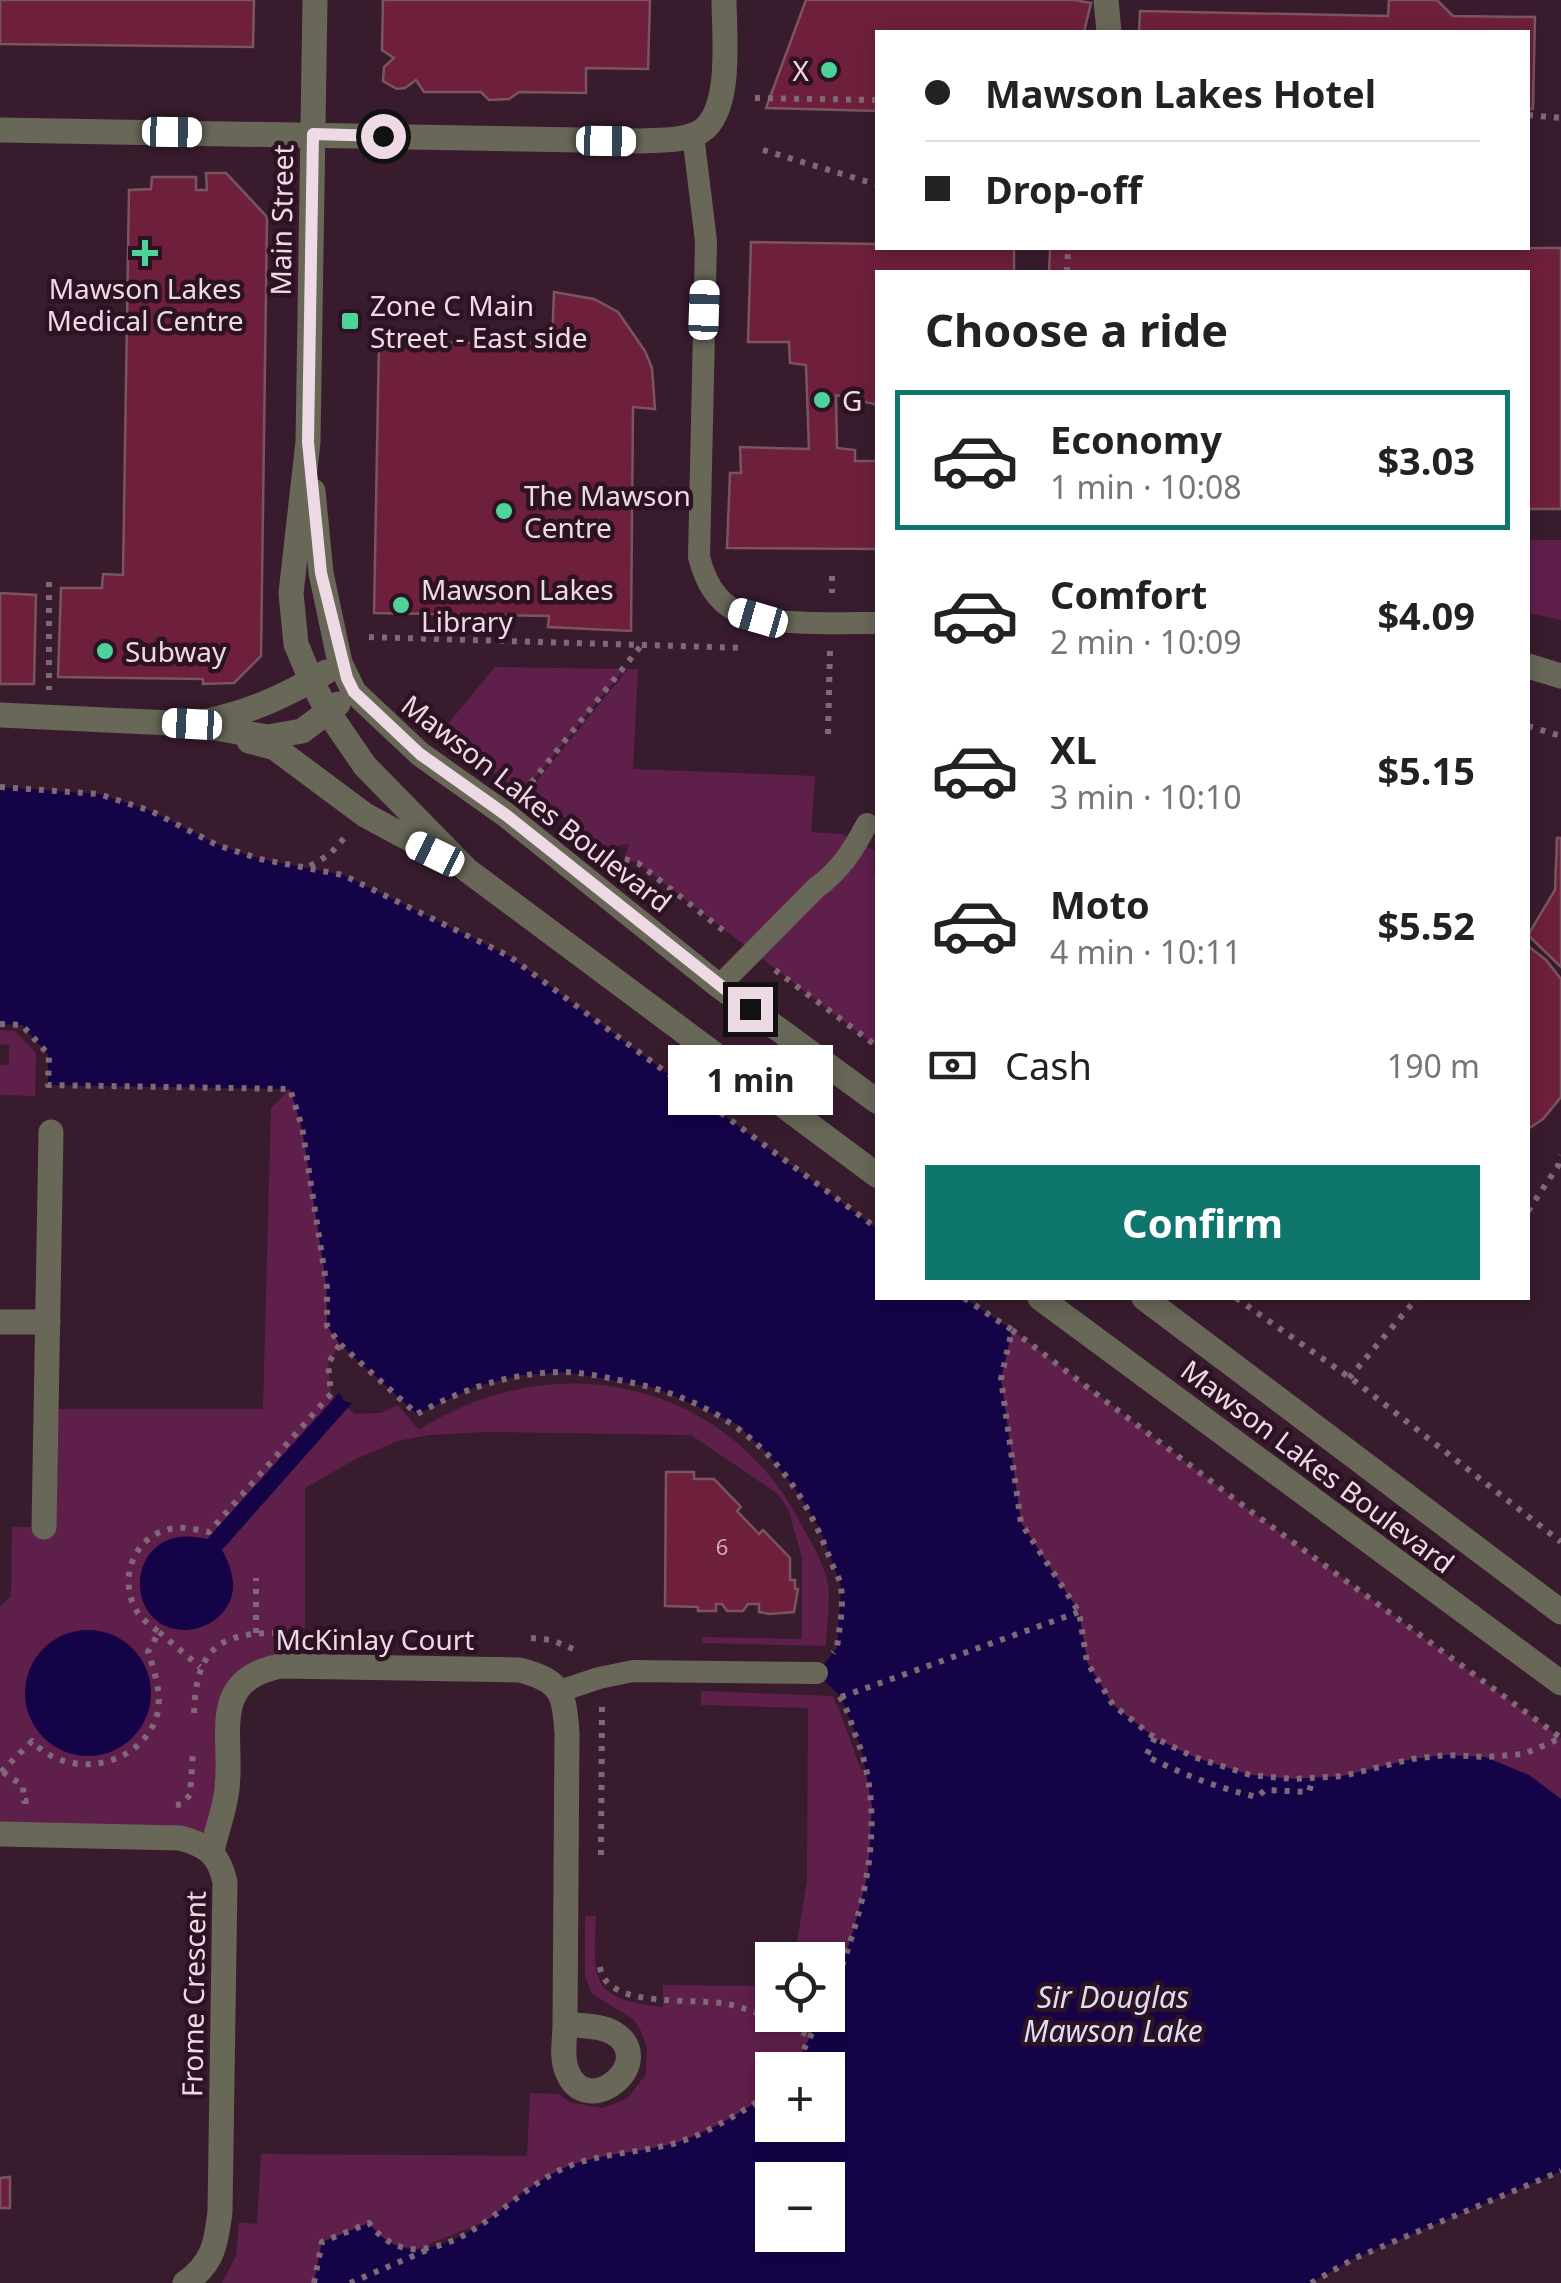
<!DOCTYPE html>
<meta charset="utf-8">
<style>
body{margin:0;font-family:"Noto Sans",sans-serif;background:#f2f2f2;color:#222;height:100vh;display:flex;flex-direction:column;font-size:38px;white-space:nowrap}
*{box-sizing:border-box;margin:0}
p{font-size:32px;color:#767676}
.icon{flex:none;width:55px;height:55px;fill:none;stroke:currentColor;stroke-width:2;stroke-linecap:round;stroke-linejoin:round}
.map{position:relative;flex:1;overflow:hidden}
.details{position:absolute;left:875px;top:270px;width:655px;height:1030px;display:flex;flex-direction:column;background:#fff;border-radius:0px;box-shadow:0 5px 15px #0003}
.details>*{flex:none}
.top-card{position:absolute;left:875px;top:30px;width:655px;height:220px;border-radius:0px;box-shadow:0 5px 15px #0003;display:grid;align-content:center;height:220px;padding:0 50px;background:#fff}
.controls{position:absolute;left:755px;top:1942px;display:grid;gap:20px}
.controls a{display:grid;place-items:center;width:90px;height:90px;border-radius:0px;background:#fff;box-shadow:0 5px 15px #0003;font-size:50px}
.end{position:absolute;width:45px;height:45px;margin:-22px;border:12px solid #eddae5;background:#111;box-shadow:0 0 0 5px #111}
.from{border-radius:50%}
.bubble{position:absolute;height:70px;border-radius:0px;background:#fff;box-shadow:0 5px 15px #0003;font-size:32px;font-weight:700;line-height:70px;text-align:center}
.car{position:absolute;width:30px;height:60px;margin:-30px -15px;border-radius:12px;box-shadow:0 0 8px 2px #0007;background:linear-gradient(#fff 24%,#345 0 40%,#fff 0 76%,#345 0 86%,#fff 0)}
.top-card b{display:flex;align-items:center;gap:35px;height:95px;font-size:38px}
.top-card b+b{border-top:2px solid #e0e0e0}
.top-card i{width:25px;height:25px;background:#222}
ul{padding:0;list-style:none}
li{display:flex;align-items:center;gap:30px;height:140px;margin:0 20px 15px;padding:0 30px;border:5px solid transparent;border-radius:0px}
li div{flex:1}
li b{display:block;font-size:38px}
li em{font-style:normal;font-weight:700}
li.current{border-color:#0f766e}
li>.icon{width:90px;height:90px;stroke-width:1.5}
h2{padding:0 50px;font-size:45px;line-height:120px}
.pay{display:flex;align-items:center;gap:25px;height:110px;padding:0 50px;font-size:38px}
.pay p{margin-inline-start:auto}
.action{display:flex;gap:20px;margin-top:auto;padding:20px 50px}
.action a{flex:1;height:115px;border-radius:0px;background:#0f766e;color:#fff;font-size:40px;font-weight:700;line-height:115px;text-align:center}
.map>svg:first-child{display:block}
.green{fill:#5f1f4b}
.water{fill:#140347;fill-rule:evenodd}
.building{fill:#6d1f3c;stroke:#7a545e;stroke-width:2.5}
.lines{fill:none;stroke-linecap:round;stroke-linejoin:round}
.path{stroke:#816877;stroke-width:6;stroke-dasharray:5 8;stroke-linecap:butt}
.service{stroke:#696757;stroke-width:22}
.pedestrian{stroke:#696757;stroke-width:25}
.minor{stroke:#696757;stroke-width:25}
.tertiary{stroke:#696757;stroke-width:25}
.route{stroke:#eddae5;stroke-width:12}
.poi-dot{fill:#4dd39a;stroke:#2d1224;stroke-width:4}
.labels{text-anchor:middle;dominant-baseline:central;stroke-width:9;stroke-linejoin:round;paint-order:stroke}
.number-label{font-size:22px;fill:#cdabbb}
.poi-label{font-size:28px;fill:#eddae5;stroke:#2d1224;text-anchor:start}
.street-label{font-size:28px;fill:#eddae5;stroke:#2d1224}
.water-label{font-size:30px;font-style:italic;fill:#dcdef3;stroke:#2d1224}
</style>
<div class="map">
<svg width="1561" height="2283" viewBox="0 0 1561 2283">
<rect width="100%" height="100%" fill="#381c2e"/>
<g class="green">
<polygon points="1528,540 1561,540 1561,620 1528,613"/>
<polygon points="495,667 624,669 522,794 441,732"/>
<polygon points="628,669 638,669 633,769 815,776 811,832 841,834 874,850 874,876 878,877 877,1047 638,863 624,859 629,844 606,848 529,791"/>
<polygon points="0,1030 15,1031 36,1053 35,1096 0,1095 0,1065 9,1065 9,1045 0,1044"/>
<path d="M290,1089c19,58 25,119 34,180 5,30 -2,49 16,75l-12,20 3,30 24,20 26,-1 17,-8 21,25c133,-86 306,-51 381,92 10,19 25,42 28,63 3,19 -2,41 -2,61l-124,-3v-6l100,2v-81l-13,-47 -11,-17 -87,-59 -205,-3 -56,3 -33,6 -43,19 -49,28v140l-17,1 -1,37 -39,10 -36,175 -212,-16v-228l11,-11 1,-69h32l3,-118h216l8,-301z"/>
<polygon points="1012,1330 1249,1510 1561,1738 1561,1799 1529,1775 1447,1755 1412,1759 1343,1776 1293,1779 1250,1775 1194,1757 1155,1738 1113,1705 1087,1662 1079,1612 1021,1523 1001,1379"/>
<path d="M701,1691l132,5c10,22 17,44 25,66 3,7 8,14 11,21 18,60 -20,162 -41,219v-42h-34l13,-80 1,-172 -107,-3z"/>
<path d="M585,1916h11c-3,65 -6,83 67,91v-22l109,1v29h49l-19,38 -14,17h-16v20l-4,5 -46,28 -44,19 -116,27 -40,22 -29,27 -75,31 -21,-3 -17,-8 -12,-14 -46,18 -8,41h-92l14,-27 3,-34 18,2 4,-70 266,2 3,-63 29,1 10,8 33,6 25,-9 19,-25 1,-27 -7,-18 -7,-10 -41,-25 -7,-17z"/>
</g>
<g class="water">
<path d="M0,787l99,7 52,17 67,34 42,14 83,16 166,81 368,273 1,69h86l48,32 -11,49 20,144 58,89 8,50 26,43 42,33 39,19 56,18 43,4 50,-3 69,-17 35,-4 38,2 44,18 32,24v372l-206,87 -44,25h-997l8,-41 47,-19c13,17 30,28 52,26 56,-7 91,-56 139,-79 37,-18 80,-16 119,-28 22,-7 43,-19 62,-30 11,-7 23,-13 31,-22v35h56v-55h-40l14,-17 19,-38h7v-13l24,-65 16,-64 4,-67 -10,-56 -21,-53 -24,-24 20,-25 4,-63 -22,-58 -20,-33 -31,-40 -30,-29 -81,-37 -91,-16 -45,3 -44,11 -60,28 -77,-70 -13,-18v-38l-25,-161 -12,-38 -242,-4v-31l-26,-29 -22,-1zM772,2180h56v55h-56z"/>
<path d="M339,1393l5,8 8,2 -130,147c10,18 17,39 4,58 -8,13 -24,21 -39,22 -68,2 -63,-112 20,-91z"/>
<circle cx="88" cy="1693" r="63"/>
</g>
<g class="building">
<polygon points="0,0 254,0 253,47 0,44"/>
<polygon points="383,0 650,0 648,69 586,68 586,93 519,92 509,99 489,100 481,92 424,92 416,80 405,88 397,89 383,81 384,67 394,58 382,50"/>
<polygon points="806,0 1074,0 1091,3 1084,32 878,32 878,111 766,108"/>
<polygon points="1389,0 1437,0 1453,16 1535,17 1533,109 1528,109 1528,32 1139,32 1140,11 1388,16"/>
<polygon points="206,173 226,173 267,217 261,656 234,683 203,684 203,679 58,677 61,588 102,588 103,574 123,575 129,190 151,189 152,177 196,177 196,190 207,190"/>
<polygon points="751,242 878,244 878,248 1014,248 1014,272 878,272 878,405 836,395 837,448 855,450 855,461 878,461 878,549 727,548 730,473 741,473 740,447 809,449 806,365 790,363 789,342 748,342"/>
<polygon points="1050,248 1561,248 1561,509 1528,509 1528,272 1049,272"/>
<polygon points="554,292 594,299 618,312 645,351 652,368 655,409 633,407 631,631 548,627 549,616 374,613 379,342 552,344"/>
<polygon points="0,593 36,595 34,684 0,684"/>
<polygon points="1557,838 1561,838 1561,967 1528,935 1555,890"/>
<polygon points="1528,946 1546,960 1561,979 1561,1097 1543,1119 1528,1129"/>
<polygon points="666,1472 694,1472 694,1479 714,1479 741,1507 737,1511 759,1534 763,1530 790,1558 790,1580 795,1580 795,1589 798,1589 794,1612 769,1614 759,1612 759,1604 748,1604 743,1611 727,1611 722,1604 716,1604 716,1611 698,1611 698,1607 665,1606"/>
<polygon points="10,2177 10,2208 0,2208 0,2178"/>
</g>
<g class="lines">
<g class="path">
<polyline points="755,98 878,100"/>
<polyline points="1528,115 1561,118"/>
<polyline points="763,150 878,185"/>
<polyline points="1067,272 1068,248"/>
<polyline points="832,576 832,593"/>
<polyline points="49,582 49,690"/>
<polyline points="369,637 746,648"/>
<polyline points="1528,726 1561,736"/>
<polyline points="828,734 830,650"/>
<polyline points="0,787 99,794 151,811 217,845 260,859 343,875 509,956 878,1229"/>
<polyline points="523,793 640,647"/>
<polyline points="612,861 624,859 638,863 729,935"/>
<polyline points="310,866 330,854 346,836"/>
<polyline points="775,970 878,1047"/>
<path d="M0,1024l22,1 27,30 -1,30 242,4 12,38 25,161v38l13,18 77,70c45,-25 92,-41 145,-42 22,0 46,6 67,10 103,22 165,79 201,177 3,9 10,19 11,28 3,20 -2,42 -4,61l-4,5"/>
<polyline points="1528,1211 1558,1166 1561,1155"/>
<polyline points="964,1298 1012,1330 1001,1379 1021,1523 1079,1612 1087,1662 1113,1705 1155,1738 1194,1757 1250,1775 1293,1779 1343,1776 1412,1759 1447,1755 1485,1757 1524,1754 1561,1738"/>
<polyline points="1236,1298 1356,1382 1561,1542"/>
<polyline points="1012,1330 1249,1510 1561,1738"/>
<polyline points="1349,1378 1417,1298"/>
<polyline points="159,1632 200,1667"/>
<polyline points="256,1633 256,1578"/>
<polyline points="531,1638 552,1640 580,1652"/>
<polyline points="841,1697 1079,1612"/>
<path d="M194,1713c2,-57 19,-80 79,-80"/>
<path d="M1155,1738l-9,18c36,18 71,32 111,41l8,-7 44,2 4,-14"/>
<path d="M1,1772l31,-31c34,38 103,28 123,-20 9,-21 0,-49 -7,-69l11,-20c-8,-6 -18,-13 -23,-22 -19,-34 0,-79 41,-82 10,-1 22,2 32,4l122,-138 -3,-30 12,-20"/>
<polyline points="3,1772 23,1786 24,1801 29,1801"/>
<polyline points="176,1805 182,1804 190,1795 193,1751"/>
<polyline points="601,1855 602,1707"/>
<path d="M600,1967c6,44 98,29 132,38 26,6 53,21 79,31"/>
<path d="M828,2002c34,-83 63,-181 27,-268 -5,-14 -9,-31 -19,-42"/>
<polyline points="788,2070 802,2053 821,2015"/>
<path d="M314,2283l8,-41 47,-19c13,17 30,28 52,26 56,-6 91,-56 139,-79 37,-18 80,-16 119,-28 22,-7 43,-19 62,-30 11,-7 23,-13 31,-22"/>
<polyline points="350,2283 427,2250"/>
<polyline points="1311,2283 1355,2258 1561,2171"/>
</g>
<g class="service">
<path d="M693,135l13,106 -7,316c6,23 16,44 39,55 28,14 106,11 140,11"/>
<path d="M719,986l97,-98c25,-18 37,-38 51,-64"/>
<polyline points="560,1691 599,1678 633,1671 817,1673"/>
</g>
<polyline class="pedestrian" points="1106,0 1109,32"/>
<g class="minor">
<path d="M0,130l641,11c18,-1 39,0 55,-7 38,-16 28,-100 28,-134"/>
<polyline points="1528,666 1561,676"/>
<polyline points="0,1322 48,1322"/>
<polyline points="44,1527 51,1132"/>
<path d="M0,1834l180,4c28,7 39,17 45,44l-5,330c-4,32 -7,52 -35,71"/>
<path d="M212,1851c4,-18 11,-37 14,-55 10,-54 -22,-116 55,-130l239,4c41,11 44,22 47,63l-2,291c14,2 34,1 47,8 49,28 -25,91 -45,39 -6,-14 -2,-32 -2,-47"/>
</g>
<g class="tertiary">
<polyline points="315,0 308,442 291,593 296,644 311,680 328,712 365,766 467,870 878,1176"/>
<polyline points="313,491 321,573 340,663 354,692 420,754 506,815 719,986 878,1102"/>
<polyline points="0,715 192,724 268,737 302,731 338,704"/>
<path d="M207,721c44,-9 80,-26 119,-49"/>
<polyline points="249,741 275,748 365,815 454,863"/>
<polyline points="1040,1298 1561,1683"/>
<polyline points="1144,1298 1561,1612"/>
</g>
</g>
<g class="lines">
<polyline class="route" points="383,136 313,134 308,442 321,573 347,678 354,692 420,754 506,815 750,1009"/>
</g>
<g class="poi-dot">
<circle cx="829" cy="70" r="10"/>
<path d="M140 238h10v10h10v10h-10v10h-10v-10h-10v-10h10z"/>
<rect x="340" y="311" width="20" height="20" rx="5"/>
<circle cx="822" cy="400" r="10"/>
<circle cx="504" cy="511" r="10"/>
<circle cx="401" cy="605" r="10"/>
<circle cx="105" cy="651" r="10"/>
</g>
<g class="labels">
<g class="number-label">
<text x="722" y="1546">6</text>
</g>
<g class="poi-label">
<text x="809" y="70" text-anchor="end">X</text>
<text x="145" y="288" text-anchor="middle">Mawson Lakes<tspan x="145" dy="32">Medical Centre</tspan></text>
<text x="370" y="305">Zone C Main<tspan x="370" dy="32">Street - East side</tspan></text>
<text x="842" y="400">G</text>
<text x="524" y="495">The Mawson<tspan x="524" dy="32">Centre</tspan></text>
<text x="421" y="589">Mawson Lakes<tspan x="421" dy="32">Library</tspan></text>
<text x="125" y="651">Subway</text>
</g>
<g class="street-label">
<text transform="translate(281 220) rotate(-89)">Main Street</text>
<text transform="translate(537 803) rotate(38)">Mawson Lakes Boulevard</text>
<text transform="translate(1318 1466) rotate(37)">Mawson Lakes Boulevard</text>
<text x="375" y="1639">McKinlay Court</text>
<text transform="translate(193 1994) rotate(-89)">Frome Crescent</text>
</g>
<g class="water-label">
<text x="1113" y="1996">Sir Douglas<tspan x="1113" dy="34">Mawson Lake</tspan></text>
</g>
</g>
</svg>
<div class="controls">
<a><svg class="icon" aria-label="locate" viewBox="0 0 24 24"><circle cx="12" cy="12" r="6"/><path d="M12 2v4M12 18v4M2 12h4M18 12h4"/></svg></a>
<a>+</a>
<a>−</a>
</div>
<i class="end from" style="left:383px;top:136px"></i>
<i class="end" style="left:750px;top:1009px"></i>
<div class="bubble" style="left:668px;top:1045px;width:165px">1 min</div>
<i class="car" style="left:172px;top:132px;rotate:91deg"></i>
<i class="car" style="left:606px;top:141px;rotate:91deg"></i>
<i class="car" style="left:704px;top:310px;rotate:2deg"></i>
<i class="car" style="left:758px;top:618px;rotate:286deg"></i>
<i class="car" style="left:192px;top:724px;rotate:273deg"></i>
<i class="car" style="left:435px;top:854px;rotate:296deg"></i>
<div class="top-card">
<b><i class="from"></i>Mawson Lakes Hotel</b>
<b><i></i>Drop-off</b>
</div>
<section class="details">
<h2>Choose a ride</h2>
<ul>
<li class="current"><svg class="icon" aria-label="car" viewBox="0 0 24 24"><path d="M5 17H2v-5l4-1 3-4h7l3 4 3 1v5h-3M9 17h6M6 11h13"/><circle cx="7" cy="17" r="2"/><circle cx="17" cy="17" r="2"/></svg><div><b>Economy</b><p>1 min · 10:08</p></div><em>$3.03</em></li>
<li><svg class="icon" aria-label="car" viewBox="0 0 24 24"><path d="M5 17H2v-5l4-1 3-4h7l3 4 3 1v5h-3M9 17h6M6 11h13"/><circle cx="7" cy="17" r="2"/><circle cx="17" cy="17" r="2"/></svg><div><b>Comfort</b><p>2 min · 10:09</p></div><em>$4.09</em></li>
<li><svg class="icon" aria-label="car" viewBox="0 0 24 24"><path d="M5 17H2v-5l4-1 3-4h7l3 4 3 1v5h-3M9 17h6M6 11h13"/><circle cx="7" cy="17" r="2"/><circle cx="17" cy="17" r="2"/></svg><div><b>XL</b><p>3 min · 10:10</p></div><em>$5.15</em></li>
<li><svg class="icon" aria-label="car" viewBox="0 0 24 24"><path d="M5 17H2v-5l4-1 3-4h7l3 4 3 1v5h-3M9 17h6M6 11h13"/><circle cx="7" cy="17" r="2"/><circle cx="17" cy="17" r="2"/></svg><div><b>Moto</b><p>4 min · 10:11</p></div><em>$5.52</em></li>
</ul>
<div class="pay"><svg class="icon" aria-label="cash" viewBox="0 0 24 24"><path d="M3 7h18v10H3z"/><circle cx="12" cy="12" r="2"/></svg>Cash<p>190 m</p></div>
<div class="action"><a>Confirm</a></div>
</section>
</div>
